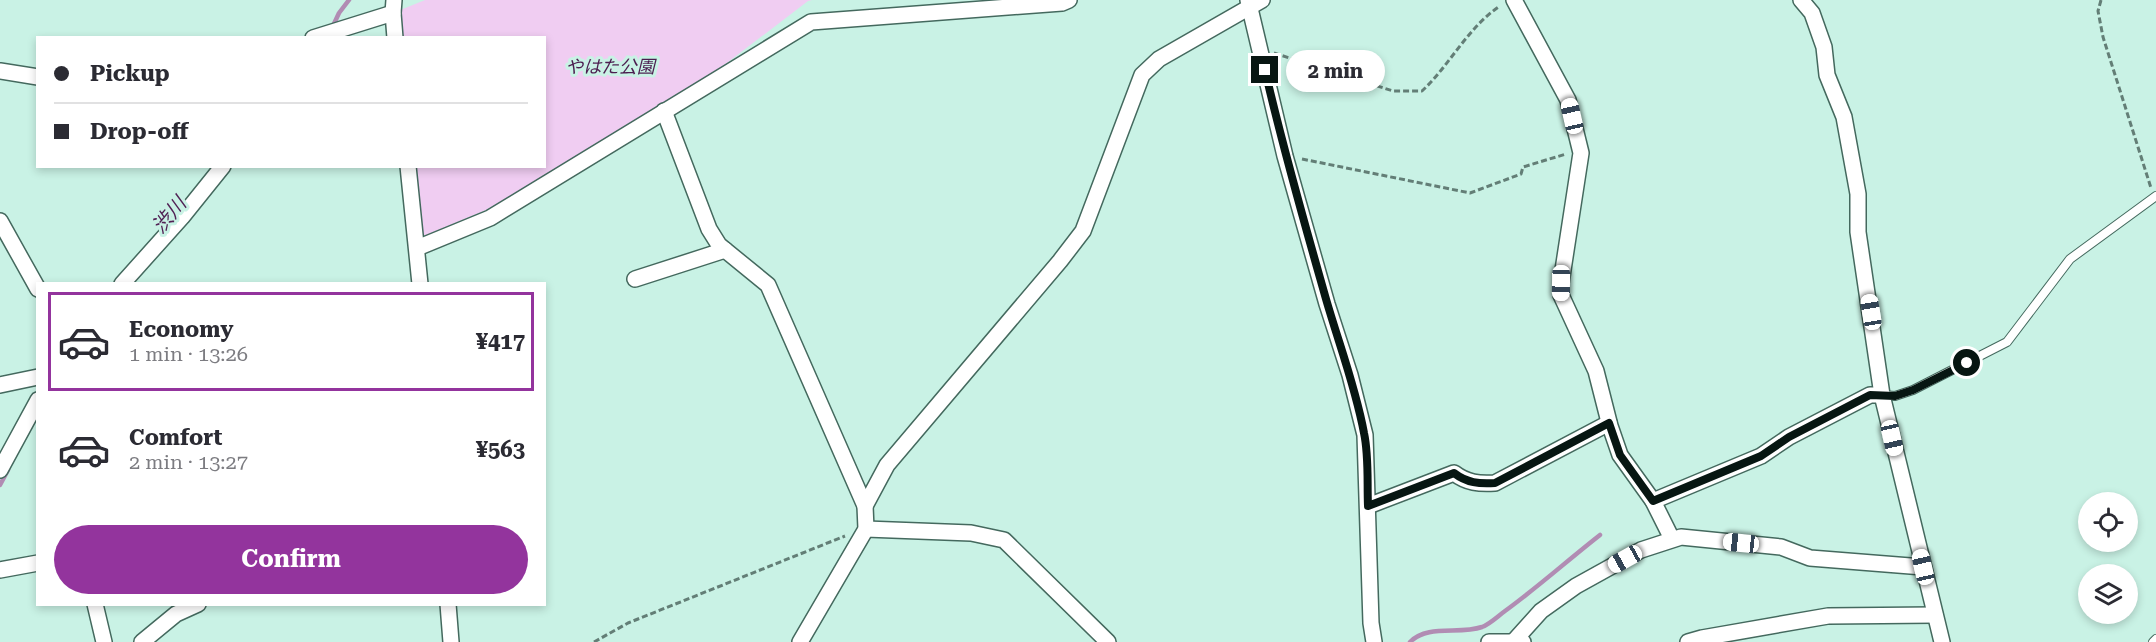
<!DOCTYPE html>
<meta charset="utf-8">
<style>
body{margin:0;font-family:"Roboto Serif","Noto Sans JP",serif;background:#f7f7f7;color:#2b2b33;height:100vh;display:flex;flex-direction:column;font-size:22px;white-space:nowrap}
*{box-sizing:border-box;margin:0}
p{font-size:20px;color:#7c7c81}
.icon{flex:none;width:33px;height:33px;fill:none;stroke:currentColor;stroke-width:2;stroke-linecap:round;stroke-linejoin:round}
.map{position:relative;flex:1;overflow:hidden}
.details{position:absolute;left:36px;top:282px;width:510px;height:324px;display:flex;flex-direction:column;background:#fff;border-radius:0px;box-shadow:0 3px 9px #0003}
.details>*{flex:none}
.hud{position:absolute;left:36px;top:36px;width:510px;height:132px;border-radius:0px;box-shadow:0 3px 9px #0003;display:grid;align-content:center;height:132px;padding:0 18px;background:#fff}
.fabs{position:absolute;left:2078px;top:492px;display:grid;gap:12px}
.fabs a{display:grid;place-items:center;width:60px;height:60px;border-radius:50%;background:#fff;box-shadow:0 3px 9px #0003;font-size:30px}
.end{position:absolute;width:27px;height:27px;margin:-14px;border:8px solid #071612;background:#fff;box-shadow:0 0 0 3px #fff}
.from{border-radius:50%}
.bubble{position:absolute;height:42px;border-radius:21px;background:#fff;box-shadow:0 3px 9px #0003;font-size:20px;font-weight:700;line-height:42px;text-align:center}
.car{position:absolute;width:18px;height:36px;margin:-18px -9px;border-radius:8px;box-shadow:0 0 4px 2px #0007;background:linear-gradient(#fff 24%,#345 0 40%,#fff 0 76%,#345 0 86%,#fff 0)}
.hud b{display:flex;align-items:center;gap:21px;height:57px;font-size:22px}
.hud b+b{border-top:2px solid #e1e1e2}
.hud i{width:15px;height:15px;background:#2b2b33}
ul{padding:10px 0 0;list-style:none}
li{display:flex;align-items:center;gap:18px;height:99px;margin:0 12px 9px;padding:0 6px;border:3px solid transparent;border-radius:0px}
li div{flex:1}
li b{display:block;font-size:22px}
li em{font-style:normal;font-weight:700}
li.current{border-color:#93349d}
li>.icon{width:54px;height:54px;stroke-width:1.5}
.action{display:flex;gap:12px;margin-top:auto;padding:12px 18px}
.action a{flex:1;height:69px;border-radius:36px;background:#93349d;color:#fff;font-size:24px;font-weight:700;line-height:69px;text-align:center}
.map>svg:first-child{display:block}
.green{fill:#f0cdf2}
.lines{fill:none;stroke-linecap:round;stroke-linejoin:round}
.stream{stroke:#b18cb3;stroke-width:4.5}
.service-casing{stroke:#44695e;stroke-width:10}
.minor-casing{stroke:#44695e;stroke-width:18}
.path{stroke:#637e76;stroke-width:3;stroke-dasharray:6 3;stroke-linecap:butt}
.service{stroke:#fff;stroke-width:8}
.minor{stroke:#fff;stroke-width:15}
.route{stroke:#071612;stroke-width:8}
.labels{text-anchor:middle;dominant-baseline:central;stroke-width:6;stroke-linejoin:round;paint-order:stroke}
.park-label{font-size:18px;font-style:italic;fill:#4b1d4f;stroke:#c9f2e5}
.water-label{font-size:20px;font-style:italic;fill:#512255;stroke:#c9f2e5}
</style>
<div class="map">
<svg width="2156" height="642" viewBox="0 0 2156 642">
<rect width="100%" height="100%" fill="#c9f2e5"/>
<polygon class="green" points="425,0 812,0 808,1 664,111 486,210 424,236 425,245 414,167 544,166 544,38 396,37 393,13"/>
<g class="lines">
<g class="stream">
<polyline points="332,28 339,13 349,0"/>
<polyline points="0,485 8,470"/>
<path d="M1410,642c18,-18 49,-7 72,-15 8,-3 16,-11 23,-16 33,-24 63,-51 95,-76"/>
</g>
<defs>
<g id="service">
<polyline points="1882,395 1895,396 1913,390 2007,342 2070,259 2156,196"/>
<polyline points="2153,642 2156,639"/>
</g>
<g id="minor">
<polyline points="394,0 393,13 395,38"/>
<polyline points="1248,0 1285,156 1327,304 1350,375 1365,435 1371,623 1374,642"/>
<polyline points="1514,0 1568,100 1581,153 1561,283 1561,295 1596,371 1610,426 1620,455 1653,501 1672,539"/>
<polyline points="1801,0 1812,13 1824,47 1827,75 1844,117 1858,194 1858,232 1882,395 1942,642"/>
<polyline points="313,38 393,13"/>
<polyline points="0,71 38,77"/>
<polyline points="664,111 709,229 719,245 768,285 865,506 866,529 800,642"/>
<polyline points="408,166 420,284"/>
<polyline points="0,221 38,289"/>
<polyline points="417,248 490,218 811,22 1062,3 1069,0"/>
<polyline points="635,279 725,250"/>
<polyline points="122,284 182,217 223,166"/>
<polyline points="0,385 38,377"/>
<polyline points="0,470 38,400"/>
<polyline points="1653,501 1761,456 1789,437 1870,395 1882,395"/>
<polyline points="865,506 887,465 1060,261 1083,231 1142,75 1159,59 1262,0"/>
<path d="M1368,506l86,-33c13,10 25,11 41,10l114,-60"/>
<polyline points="866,529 971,533 1004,540 1108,642"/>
<polyline points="0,570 38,563"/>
<polyline points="95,604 104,642"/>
<polyline points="448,604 451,642"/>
<polyline points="1514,641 1541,611 1576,586 1641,550 1681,537 1781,547 1810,558 1923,567"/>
<polyline points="142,642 176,614 198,604"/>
<polyline points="1489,642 1523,642"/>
<polyline points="1688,642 1702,638 1828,616 1935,615"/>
</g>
</defs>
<use href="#service" class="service-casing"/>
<use href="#minor" class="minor-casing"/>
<g class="path">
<polyline points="2101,0 2098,11 2103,37 2151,188"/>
<path d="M1274,53l119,38h29c28,-26 46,-64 78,-85"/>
<polyline points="1302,159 1470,193 1521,174 1523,167 1566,154"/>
<polyline points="594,642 628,623 845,536"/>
</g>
<use href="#service" class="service"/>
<use href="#minor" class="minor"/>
</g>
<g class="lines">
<path class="route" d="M1265,70c17,75 38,148 59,222 13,47 31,92 40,141 5,23 3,49 4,73l86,-33c13,10 25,11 41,10l114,-60 11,32 33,46 108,-45 28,-19 81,-42 25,1 18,-6 54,-27"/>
</g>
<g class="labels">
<g class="park-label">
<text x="610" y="66">やはた公園</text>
</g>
<g class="water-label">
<text transform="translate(169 215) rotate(-50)">渋川</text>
</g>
</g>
</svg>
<div class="fabs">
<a><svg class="icon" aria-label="locate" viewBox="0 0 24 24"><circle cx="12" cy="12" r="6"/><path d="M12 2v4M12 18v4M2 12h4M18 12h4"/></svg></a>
<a><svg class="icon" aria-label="layers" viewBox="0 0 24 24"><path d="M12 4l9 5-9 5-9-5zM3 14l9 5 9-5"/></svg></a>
</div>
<i class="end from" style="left:1967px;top:363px"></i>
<i class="end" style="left:1265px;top:70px"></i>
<div class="bubble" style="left:1286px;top:50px;width:99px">2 min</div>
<i class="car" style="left:1572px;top:116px;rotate:347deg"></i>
<i class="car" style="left:1561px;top:283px;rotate:181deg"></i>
<i class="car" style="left:1871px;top:312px;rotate:351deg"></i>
<i class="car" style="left:1892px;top:438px;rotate:167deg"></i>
<i class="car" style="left:1741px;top:543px;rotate:276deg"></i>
<i class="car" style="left:1625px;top:559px;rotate:241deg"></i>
<i class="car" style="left:1923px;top:567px;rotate:347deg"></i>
<div class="hud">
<b><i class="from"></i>Pickup</b>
<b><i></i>Drop-off</b>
</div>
<section class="details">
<ul>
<li class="current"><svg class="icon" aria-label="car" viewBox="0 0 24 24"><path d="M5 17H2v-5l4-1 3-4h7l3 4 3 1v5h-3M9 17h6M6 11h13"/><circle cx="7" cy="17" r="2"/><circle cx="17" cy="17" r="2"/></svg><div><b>Economy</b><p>1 min · 13:26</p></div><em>¥417</em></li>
<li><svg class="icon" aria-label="car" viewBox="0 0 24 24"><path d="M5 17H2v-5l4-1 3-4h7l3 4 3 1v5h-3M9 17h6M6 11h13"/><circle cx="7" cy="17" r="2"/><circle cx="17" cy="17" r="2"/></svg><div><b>Comfort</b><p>2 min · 13:27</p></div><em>¥563</em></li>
</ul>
<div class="action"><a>Confirm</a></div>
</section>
</div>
